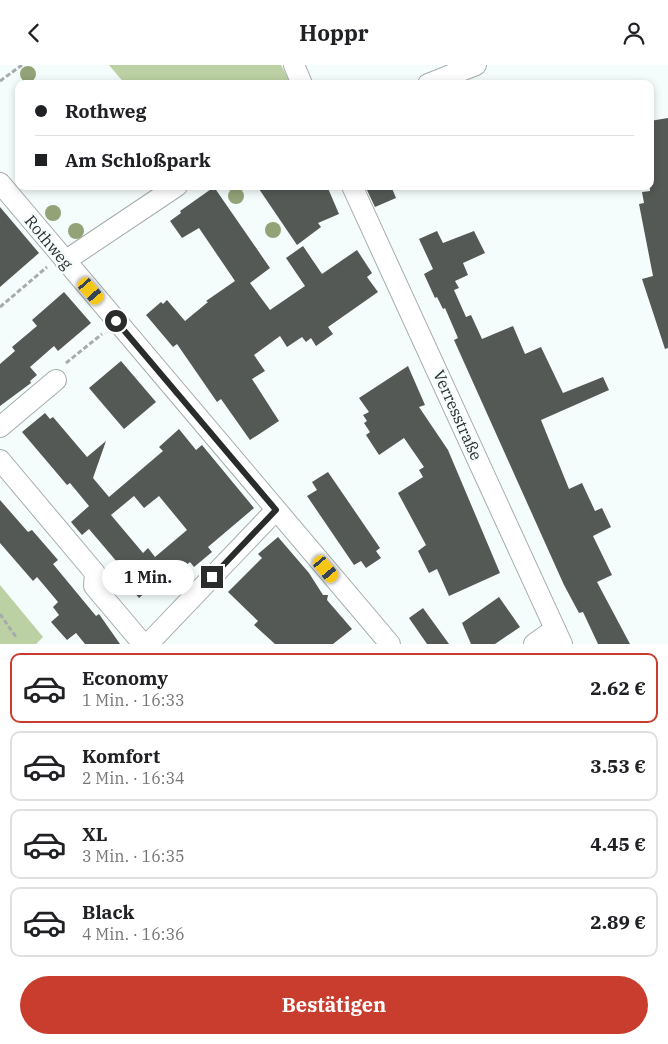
<!DOCTYPE html>
<html lang="de">
<meta charset="utf-8">
<style>
body{margin:0;font-family:"IBM Plex Serif",serif;background:#f2f2f2;color:#202124;height:100vh;display:flex;flex-direction:column;font-size:19px;white-space:nowrap}
*{box-sizing:border-box;margin:0}
p{font-size:16px;color:#757577}
.icon{flex:none;width:28px;height:28px;fill:none;stroke:currentColor;stroke-width:2;stroke-linecap:round;stroke-linejoin:round}
.map{position:relative;height:579px;overflow:hidden}
.panel{display:flex;flex-direction:column;background:#fff;flex:1}
.panel>*{flex:none}
.guide{position:absolute;left:15px;top:15px;width:639px;height:110px;border-radius:10px;box-shadow:0 2px 8px #0003;display:grid;align-content:center;height:110px;padding:0 20px;background:#fff}
.end{position:absolute;width:22px;height:22px;margin:-11px;border:6px solid #2a2c2c;background:#fff;box-shadow:0 0 0 2px #fff}
.from{border-radius:50%}
.bubble{position:absolute;height:35px;border-radius:18px;background:#fff;box-shadow:0 2px 8px #0003;font-size:16px;font-weight:700;line-height:35px;text-align:center}
.car{position:absolute;width:15px;height:30px;margin:-15px -8px;border-radius:6px;box-shadow:0 0 4px 1px #0007;background:linear-gradient(#f5c518 24%,#345 0 40%,#f5c518 0 76%,#345 0 86%,#f5c518 0)}
.guide b{display:flex;align-items:center;gap:18px;height:48px;font-size:19px}
.guide b+b{border-top:1px solid #e0e0e0}
.guide i{width:12px;height:12px;background:#202124}
ul{padding:9px 0 0;list-style:none}
li{display:flex;align-items:center;gap:15px;height:70px;margin:0 10px 8px;padding:0 10px;border:2px solid #e0e0e0;border-radius:10px}
li div{flex:1}
li b{display:block;font-size:19px}
li em{font-style:normal;font-weight:700}
li.current{border-color:#c93d2e}
li>.icon{width:45px;height:45px;stroke-width:1.5}
.button{display:flex;gap:10px;margin-top:auto;padding:10px 20px}
.button a{flex:1;height:58px;border-radius:30px;background:#c93d2e;color:#fff;font-size:20px;font-weight:700;line-height:58px;text-align:center}
header{display:flex;justify-content:space-between;align-items:center;height:65px;padding:0 20px;background:#fff;font-size:22px;font-weight:700}
.map>svg:first-child{display:block}
.green{fill:#bcd1a3}
.building{fill:#545956;fill-rule:evenodd}
.lines{fill:none;stroke-linecap:round;stroke-linejoin:round}
.minor-casing{stroke:#a6acac;stroke-width:22}
.path{stroke:#a6abab;stroke-width:3;stroke-dasharray:5 2.5;stroke-linecap:butt}
.minor{stroke:#fff;stroke-width:20}
.tree{fill:#92a377}
.route{stroke:#2a2c2c;stroke-width:6}
.labels{text-anchor:middle;dominant-baseline:central;stroke-width:5;stroke-linejoin:round;paint-order:stroke}
.street-label{font-size:16px;fill:#2a2c2c;stroke:#f5fcfc}
</style>
<header><svg class="icon" aria-label="back" viewBox="0 0 24 24"><path d="M15 5l-7 7 7 7"/></svg>Hoppr<svg class="icon" aria-label="person" viewBox="0 0 24 24"><circle cx="12" cy="8" r="4"/><path d="M4 21q1-7 8-7t8 7"/></svg></header>
<div class="map">
<svg width="668" height="579" viewBox="0 0 668 579">
<rect width="100%" height="100%" fill="#f5fcfc"/>
<g class="green">
<polygon points="109,0 281,0 291,19 125,19"/>
<polygon points="0,520 43,572 36,579 0,579"/>
</g>
<g class="building">
<polygon points="668,53 668,283 665,284 642,214 653,211 639,139 644,138 642,127 650,126 650,56"/>
<polygon points="257,121 327,121 339,149 318,158 321,162 297,180"/>
<polygon points="365,121 391,121 396,133 375,142"/>
<polygon points="214,122 270,203 250,218 270,245 305,221 286,193 303,181 322,209 357,185 372,208 367,212 378,227 328,262 333,269 316,281 311,273 306,277 302,272 287,282 280,271 254,290 265,306 252,314 279,356 250,375 221,334 217,337 177,279 173,282 146,250 161,237 163,239 167,235 185,256 208,237 206,236 235,216 199,163 182,173 170,156 181,148 180,146"/>
<polygon points="0,142 39,188 0,222"/>
<polygon points="437,166 443,178 474,166 485,188 463,198 468,210 455,216 459,223 454,225 466,252 471,250 482,274 513,261 525,289 541,282 563,328 603,312 609,325 541,355 569,424 582,418 595,446 602,443 611,462 593,471 612,510 597,517 630,579 598,579 583,547 579,548 564,520 454,275 458,273 445,243 443,244 437,232 435,233 424,209 433,204 419,174"/>
<polygon points="64,227 91,258 58,286 54,281 30,302 37,310 30,316 31,318 0,341 0,299 15,286 12,282 37,261 32,255"/>
<polygon points="121,296 156,337 124,364 89,323"/>
<polygon points="408,301 425,340 419,342 448,385 500,508 449,531 437,504 429,508 418,486 426,480 398,428 423,412 419,405 424,402 404,373 379,390 366,370 370,367 364,358 367,356 363,350 369,347 359,333"/>
<path d="M45,348l5,6 3,-2 34,40 19,-16 -13,37 16,19 54,-46 -4,-4 20,-18 17,21 6,-5 52,63 -46,39 4,5 -18,15 -4,-5 -18,15 -4,-4 -29,25 -21,-25 5,-4 -34,-40 -7,6 -11,-13 18,-16 -19,-23 -3,2 -45,-53zM134,431l10,12 15,-12 28,34 -32,27 -7,-9 -5,5 -32,-38z"/>
<polygon points="328,407 380,483 376,486 381,493 366,503 361,496 354,500 307,431 317,425 312,417"/>
<polygon points="0,435 28,467 32,465 58,495 53,499 96,551 99,549 120,579 85,579 76,568 67,575 51,557 59,550 53,542 58,537 37,512 33,516 0,478"/>
<polygon points="278,472 309,508 323,530 328,530 327,535 352,564 333,579 275,579 254,560 258,556 228,527 262,493 258,489"/>
<polygon points="499,532 520,562 495,579 471,579 462,558"/>
<polygon points="423,543 449,579 427,579 409,553"/>
</g>
<g class="lines">
<defs>
<g id="minor">
<polyline points="294,0 302,19"/>
<polyline points="428,19 476,0"/>
<polyline points="0,118 390,579"/>
<polyline points="352,121 562,579"/>
<polyline points="65,196 177,121"/>
<polyline points="0,362 56,315"/>
<polyline points="0,395 95,508 94,521 143,579"/>
<polyline points="148,579 276,445"/>
<polyline points="534,579 555,564"/>
</g>
</defs>
<use href="#minor" class="minor-casing"/>
<g class="path">
<polyline points="0,16 22,0"/>
<polyline points="0,242 47,202"/>
<polyline points="66,298 102,269"/>
<polyline points="0,549 16,572"/>
</g>
<use href="#minor" class="minor"/>
</g>
<g class="tree">
<circle cx="28" cy="9" r="8"/>
<circle cx="236" cy="131" r="8"/>
<circle cx="53" cy="148" r="8"/>
<circle cx="273" cy="165" r="8"/>
<circle cx="76" cy="166" r="8"/>
</g>
<g class="lines">
<polyline class="route" points="116,256 276,445 212,512"/>
</g>
<g class="labels">
<g class="street-label">
<text transform="translate(49 177) rotate(50)">Rothweg</text>
<text transform="translate(458 350) rotate(66)">Verresstraße</text>
</g>
</g>
</svg>
<i class="end from" style="left:116px;top:256px"></i>
<i class="end" style="left:212px;top:512px"></i>
<div class="bubble" style="left:102px;top:495px;width:92px">1 Min.</div>
<i class="car" style="left:91px;top:226px;rotate:139deg"></i>
<i class="car" style="left:326px;top:504px;rotate:140deg"></i>
<div class="guide">
<b><i class="from"></i>Rothweg</b>
<b><i></i>Am Schloßpark</b>
</div>
</div>
<section class="panel">
<ul>
<li class="current"><svg class="icon" aria-label="car" viewBox="0 0 24 24"><path d="M5 17H2v-5l4-1 3-4h7l3 4 3 1v5h-3M9 17h6M6 11h13"/><circle cx="7" cy="17" r="2"/><circle cx="17" cy="17" r="2"/></svg><div><b>Economy</b><p>1 Min. · 16:33</p></div><em>2.62 €</em></li>
<li><svg class="icon" aria-label="car" viewBox="0 0 24 24"><path d="M5 17H2v-5l4-1 3-4h7l3 4 3 1v5h-3M9 17h6M6 11h13"/><circle cx="7" cy="17" r="2"/><circle cx="17" cy="17" r="2"/></svg><div><b>Komfort</b><p>2 Min. · 16:34</p></div><em>3.53 €</em></li>
<li><svg class="icon" aria-label="car" viewBox="0 0 24 24"><path d="M5 17H2v-5l4-1 3-4h7l3 4 3 1v5h-3M9 17h6M6 11h13"/><circle cx="7" cy="17" r="2"/><circle cx="17" cy="17" r="2"/></svg><div><b>XL</b><p>3 Min. · 16:35</p></div><em>4.45 €</em></li>
<li><svg class="icon" aria-label="car" viewBox="0 0 24 24"><path d="M5 17H2v-5l4-1 3-4h7l3 4 3 1v5h-3M9 17h6M6 11h13"/><circle cx="7" cy="17" r="2"/><circle cx="17" cy="17" r="2"/></svg><div><b>Black</b><p>4 Min. · 16:36</p></div><em>2.89 €</em></li>
</ul>
<div class="button"><a>Bestätigen</a></div>
</section>
